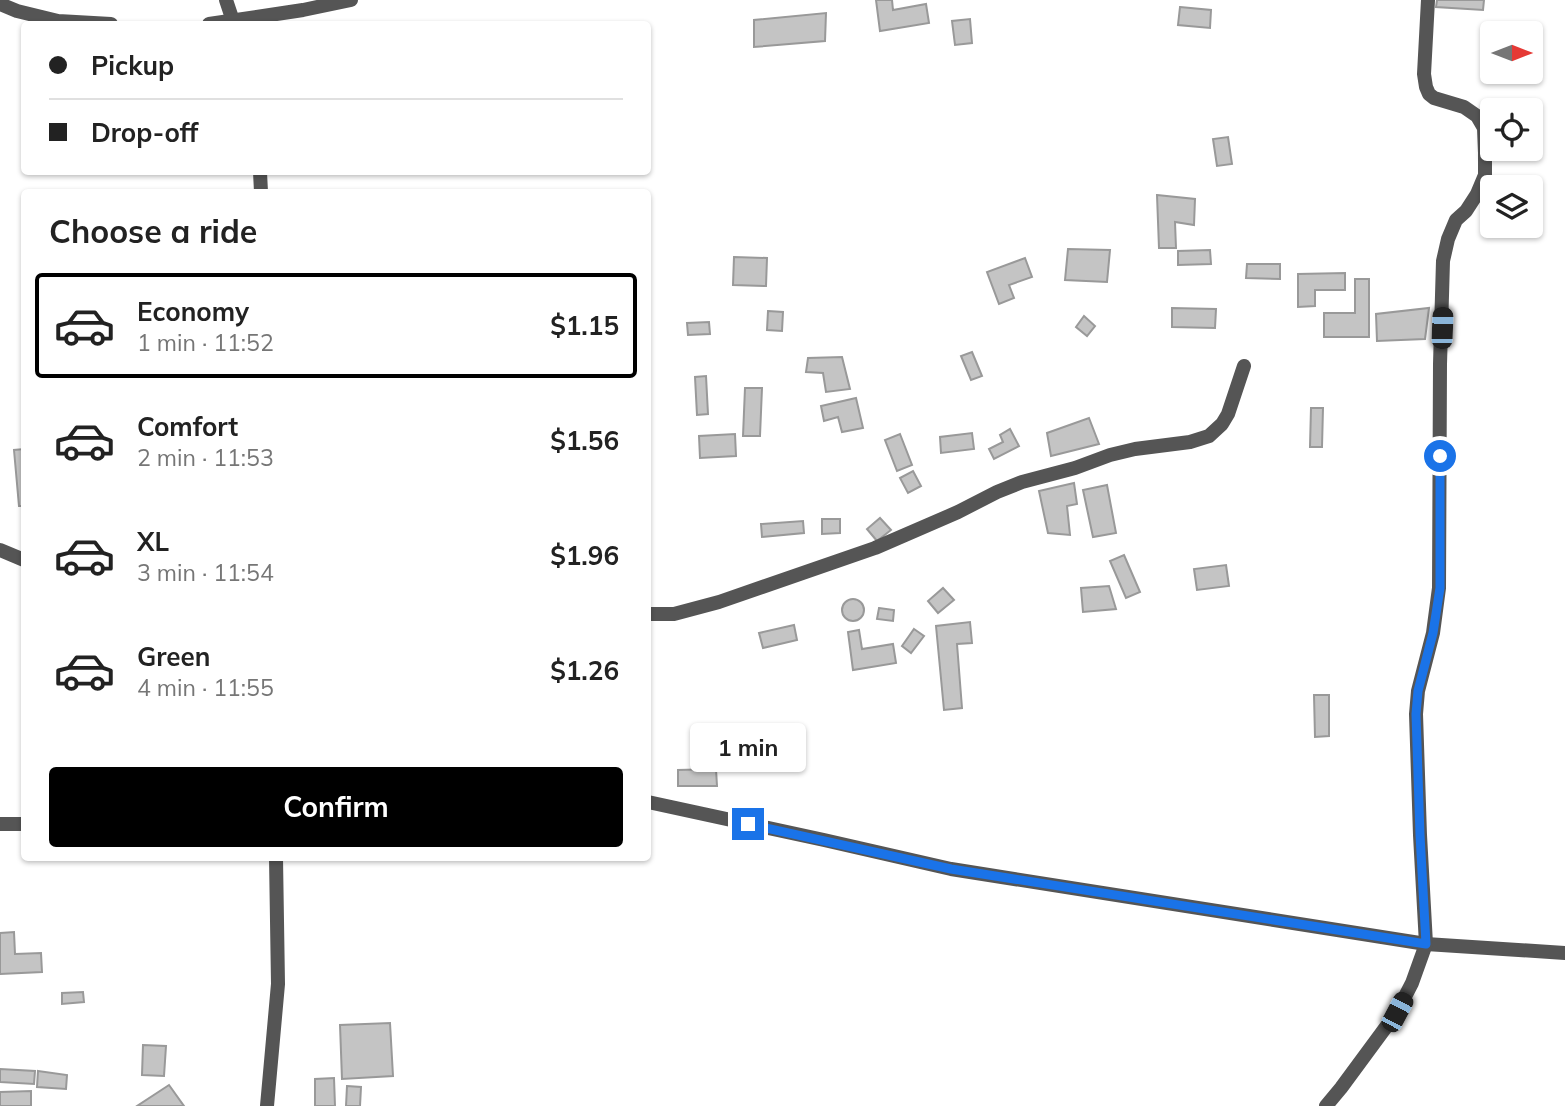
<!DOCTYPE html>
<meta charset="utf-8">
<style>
body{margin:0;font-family:Mulish,sans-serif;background:#f6f6f6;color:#222;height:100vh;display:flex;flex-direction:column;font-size:26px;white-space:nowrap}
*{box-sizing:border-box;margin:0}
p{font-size:23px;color:#767676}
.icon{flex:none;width:38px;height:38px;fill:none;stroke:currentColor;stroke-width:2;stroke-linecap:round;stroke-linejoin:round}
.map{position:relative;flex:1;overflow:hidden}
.side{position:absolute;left:21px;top:189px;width:630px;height:672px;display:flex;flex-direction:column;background:#fff;border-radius:7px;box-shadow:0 2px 5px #0004}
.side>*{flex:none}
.banner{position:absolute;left:21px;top:21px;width:630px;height:154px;border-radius:7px;box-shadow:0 2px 5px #0004;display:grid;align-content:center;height:154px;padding:0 28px;background:#fff}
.needle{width:46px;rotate:90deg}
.tools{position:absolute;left:1480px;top:21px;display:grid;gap:14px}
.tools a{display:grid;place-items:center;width:63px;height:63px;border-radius:7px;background:#fff;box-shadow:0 2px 5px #0004;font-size:35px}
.end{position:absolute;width:32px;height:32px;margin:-16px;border:9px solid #1a73e8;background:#fff;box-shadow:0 0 0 4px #fff}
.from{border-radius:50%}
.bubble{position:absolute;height:49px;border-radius:7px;background:#fff;box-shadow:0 2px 5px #0004;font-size:23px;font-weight:700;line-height:49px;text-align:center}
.car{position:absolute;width:21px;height:42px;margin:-21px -10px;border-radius:9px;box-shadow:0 0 5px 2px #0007;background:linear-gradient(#222 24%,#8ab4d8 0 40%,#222 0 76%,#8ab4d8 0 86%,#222 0)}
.banner b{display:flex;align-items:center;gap:24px;height:66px;font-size:26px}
.banner b+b{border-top:2px solid #e0e0e0}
.banner i{width:18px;height:18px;background:#222}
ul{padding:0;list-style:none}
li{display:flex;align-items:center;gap:21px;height:105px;margin:0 14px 10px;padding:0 14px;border:4px solid transparent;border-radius:7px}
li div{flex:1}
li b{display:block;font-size:26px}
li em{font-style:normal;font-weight:700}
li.selected{border-color:#000}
li>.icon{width:63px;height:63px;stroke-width:1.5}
h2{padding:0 28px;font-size:32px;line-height:84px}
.button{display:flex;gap:14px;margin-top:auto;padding:14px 28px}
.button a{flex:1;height:80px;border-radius:7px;background:#000;color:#fff;font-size:28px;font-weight:700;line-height:80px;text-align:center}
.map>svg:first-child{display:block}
.building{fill:#c4c4c4;stroke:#999;stroke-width:2}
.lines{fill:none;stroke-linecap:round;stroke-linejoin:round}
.minor{stroke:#555;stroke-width:14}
.route{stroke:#1a73e8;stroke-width:9}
</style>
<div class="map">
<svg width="1565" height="1106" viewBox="0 0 1565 1106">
<rect width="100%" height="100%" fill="#fff"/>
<g class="building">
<polygon points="876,0 892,0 893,10 926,4 929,23 880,31"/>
<polygon points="1437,0 1484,0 1483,10 1436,7"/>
<polygon points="1180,7 1211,10 1210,28 1178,25"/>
<polygon points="826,13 825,41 754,47 754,20"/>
<polygon points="970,19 972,43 955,45 952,21"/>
<polygon points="1228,137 1232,164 1217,166 1213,139"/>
<polygon points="1157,195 1195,199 1194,225 1175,222 1176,248 1159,248"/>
<polygon points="1068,249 1110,250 1107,282 1065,280"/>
<polygon points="1210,250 1211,264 1178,265 1178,251"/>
<polygon points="734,257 767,258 766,286 733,285"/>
<polygon points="1025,258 1032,277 1009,285 1014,298 999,304 987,272"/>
<polygon points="1247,264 1280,264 1280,279 1246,278"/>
<polygon points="1345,273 1345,290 1315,290 1315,306 1298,307 1298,274"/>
<polygon points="1355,279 1369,279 1369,337 1324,337 1324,313 1355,313"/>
<polygon points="1172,308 1216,309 1215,328 1172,327"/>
<polygon points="1429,308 1425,339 1377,341 1376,314"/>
<polygon points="768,311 783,312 782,331 767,330"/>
<polygon points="1084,316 1095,326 1087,336 1076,327"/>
<polygon points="709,322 710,334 688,335 687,323"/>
<polygon points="972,352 982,376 971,380 961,356"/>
<polygon points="842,357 850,389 826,392 823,373 806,372 808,358"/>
<polygon points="706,376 708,414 697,415 695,377"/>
<polygon points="745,388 762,388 760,436 743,436"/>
<polygon points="856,398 863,428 842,432 838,417 824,421 821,406"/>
<polygon points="1311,408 1323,408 1322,447 1310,447"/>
<polygon points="1089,418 1099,444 1051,456 1047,433"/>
<polygon points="1010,429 1019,446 994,459 989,449 1003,442 1000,435"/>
<polygon points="972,433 974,449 941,453 940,437"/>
<polygon points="735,434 736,456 700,458 699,436"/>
<polygon points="900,434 912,465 897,471 885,440"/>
<polygon points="24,449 24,506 19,506 14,450"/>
<polygon points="913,471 921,486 908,493 900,478"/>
<polygon points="1074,483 1077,504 1067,506 1070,535 1048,533 1039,491"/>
<polygon points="1107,485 1116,533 1093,537 1083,490"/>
<polygon points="880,518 891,530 877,541 867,529"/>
<polygon points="822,519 840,519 840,533 822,534"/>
<polygon points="803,521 804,533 762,537 761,524"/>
<polygon points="1124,555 1140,592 1126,598 1110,561"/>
<polygon points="1226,565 1229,586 1197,590 1194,569"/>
<polygon points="1109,586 1116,609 1083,612 1081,588"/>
<polygon points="943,588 954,600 938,613 928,601"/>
<circle cx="853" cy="610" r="11"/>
<polygon points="879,608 894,610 893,621 877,619"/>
<polygon points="970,622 972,643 957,644 962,708 944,710 936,626"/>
<polygon points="794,625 797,640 763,648 759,633"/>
<polygon points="914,629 924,636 911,653 902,646"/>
<polygon points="859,630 862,649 893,644 896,663 853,670 848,632"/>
<polygon points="1314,695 1329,695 1329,736 1315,737"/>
<polygon points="727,730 741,741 733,753 718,742"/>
<polygon points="711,732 718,740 705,753 697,746"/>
<polygon points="716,769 717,786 678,786 678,770"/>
<polygon points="14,932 15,954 41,953 42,972 0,974 0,933"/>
<polygon points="83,992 84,1002 62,1004 62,993"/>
<polygon points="390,1023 393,1076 342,1079 340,1025"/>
<polygon points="143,1045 166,1046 164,1076 142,1075"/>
<polygon points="0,1069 35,1071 34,1084 0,1082"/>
<polygon points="38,1071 67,1075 66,1089 37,1087"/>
<polygon points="334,1078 335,1106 315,1106 315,1079"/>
<polygon points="169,1085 184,1106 137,1106"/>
<polygon points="347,1086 361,1087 360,1106 346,1106"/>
<polygon points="31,1091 31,1106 0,1106 0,1092"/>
</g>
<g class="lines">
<g class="minor">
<polyline points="226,0 234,24"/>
<polyline points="0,4 17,11 58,21 111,24"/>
<polyline points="209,24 303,10 351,0"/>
<polyline points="260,172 261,192"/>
<polyline points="0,550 24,560"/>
<polyline points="648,614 674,614 719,602 875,548 958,512 997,492 1022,482 1075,468 1110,455 1135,449 1190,442 1209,436 1222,424 1228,414 1244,366"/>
<polyline points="648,802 824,840 951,869 1426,944 1565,953"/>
<polyline points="0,824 24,824"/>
<polyline points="267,1106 278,984 276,858"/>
<polyline points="1326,1106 1341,1088 1397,1012 1412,983 1426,944 1420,835 1416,714 1418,691 1433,633 1439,588 1440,364 1443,261 1448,239 1456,220 1466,211 1477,194 1485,175 1485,153 1484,128 1477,116 1464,107 1434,98 1429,94 1426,87 1424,74 1428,0"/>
</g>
</g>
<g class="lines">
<polyline class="route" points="748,824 951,869 1426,944 1420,835 1416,714 1418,691 1433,633 1440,588 1440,456"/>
</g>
</svg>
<div class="tools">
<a><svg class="needle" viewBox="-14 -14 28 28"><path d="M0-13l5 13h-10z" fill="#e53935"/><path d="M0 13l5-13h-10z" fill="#767676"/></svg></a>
<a><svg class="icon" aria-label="locate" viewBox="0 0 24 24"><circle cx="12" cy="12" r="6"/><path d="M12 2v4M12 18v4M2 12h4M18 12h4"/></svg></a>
<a><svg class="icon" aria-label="layers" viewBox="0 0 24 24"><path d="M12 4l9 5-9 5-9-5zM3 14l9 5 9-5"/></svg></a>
</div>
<i class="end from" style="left:1440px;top:456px"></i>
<i class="end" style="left:748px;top:824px"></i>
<div class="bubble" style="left:690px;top:723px;width:116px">1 min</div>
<i class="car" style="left:1442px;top:328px;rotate:2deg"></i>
<i class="car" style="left:1397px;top:1012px;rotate:28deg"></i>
<div class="banner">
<b><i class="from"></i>Pickup</b>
<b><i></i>Drop-off</b>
</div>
<section class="side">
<h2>Choose a ride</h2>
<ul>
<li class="selected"><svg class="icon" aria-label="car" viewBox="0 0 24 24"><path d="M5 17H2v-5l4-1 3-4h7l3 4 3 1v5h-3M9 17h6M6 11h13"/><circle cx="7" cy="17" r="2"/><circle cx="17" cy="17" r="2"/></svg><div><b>Economy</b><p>1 min · 11:52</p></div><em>$1.15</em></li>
<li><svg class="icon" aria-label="car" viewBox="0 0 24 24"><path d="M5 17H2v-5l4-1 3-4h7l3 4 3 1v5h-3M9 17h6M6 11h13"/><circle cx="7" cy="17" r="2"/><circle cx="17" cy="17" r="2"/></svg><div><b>Comfort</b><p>2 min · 11:53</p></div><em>$1.56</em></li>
<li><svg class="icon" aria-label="car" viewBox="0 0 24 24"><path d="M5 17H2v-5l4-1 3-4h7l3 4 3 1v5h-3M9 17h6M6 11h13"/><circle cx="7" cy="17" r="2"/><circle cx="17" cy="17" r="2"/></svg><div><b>XL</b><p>3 min · 11:54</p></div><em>$1.96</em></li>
<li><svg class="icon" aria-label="car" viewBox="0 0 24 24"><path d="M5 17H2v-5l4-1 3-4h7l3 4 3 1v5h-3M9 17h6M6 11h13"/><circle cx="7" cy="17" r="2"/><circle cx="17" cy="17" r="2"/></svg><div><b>Green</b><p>4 min · 11:55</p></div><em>$1.26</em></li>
</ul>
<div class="button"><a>Confirm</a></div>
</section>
</div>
